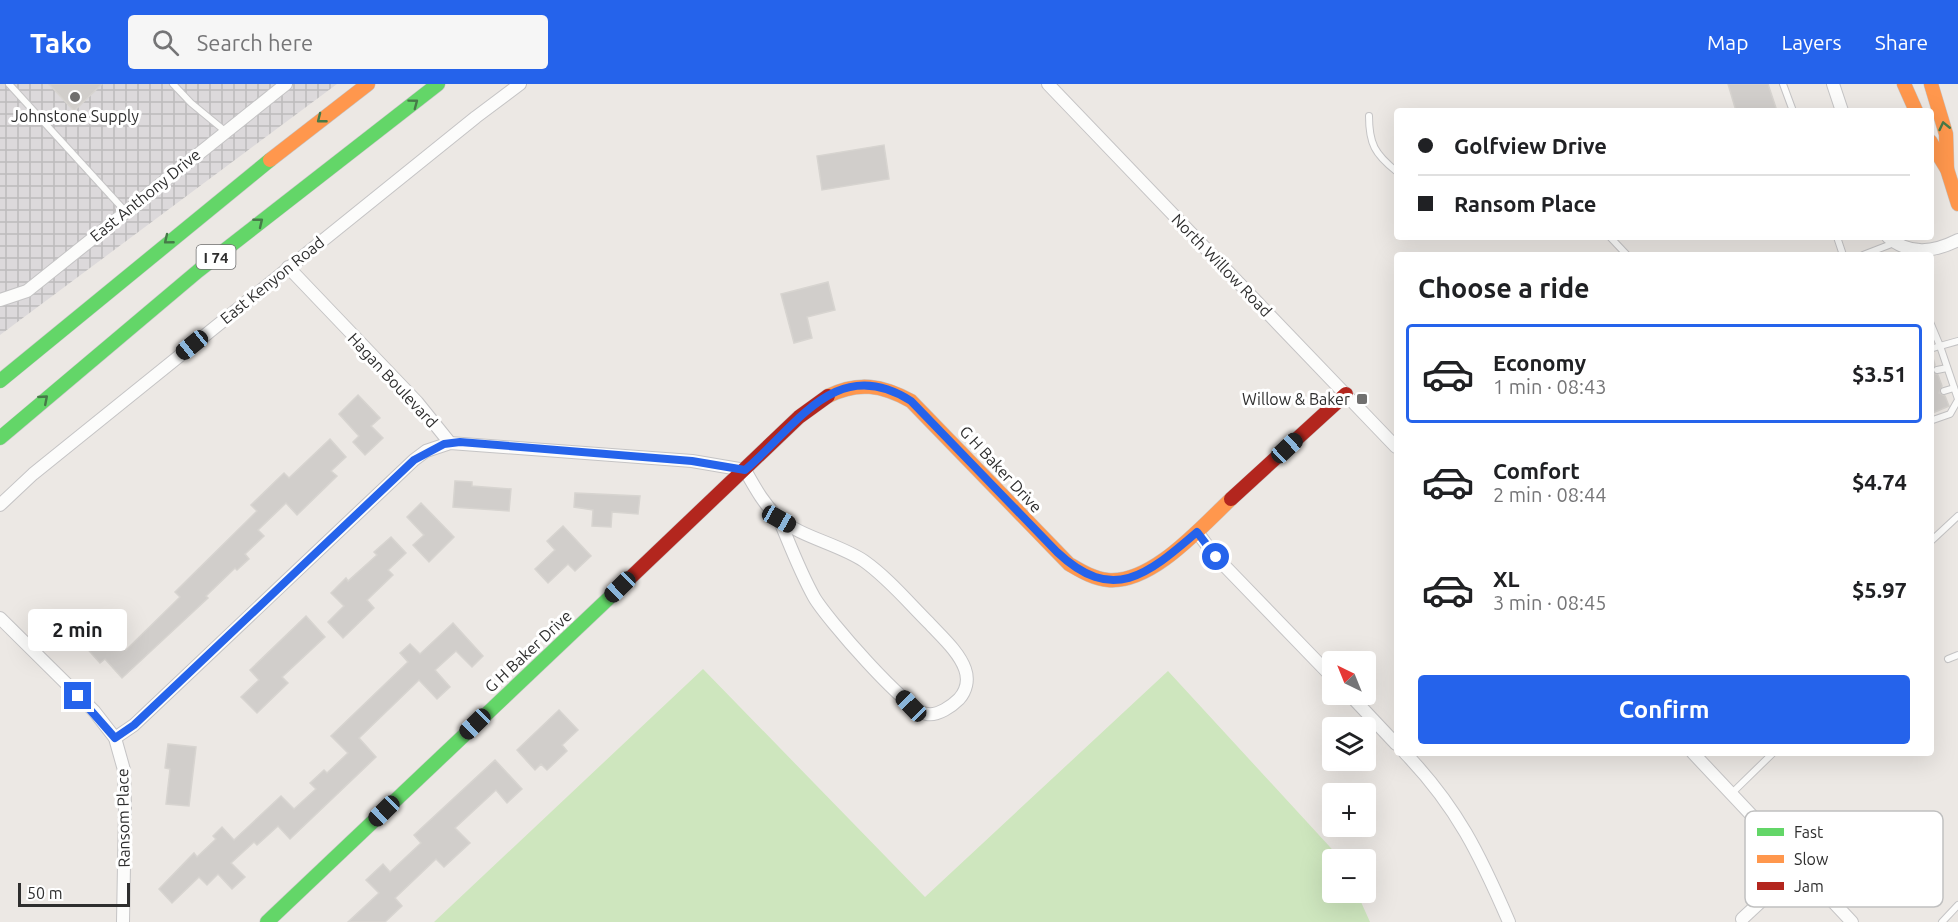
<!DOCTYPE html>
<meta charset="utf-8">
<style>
body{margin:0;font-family:Ubuntu,sans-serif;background:#f6f6f6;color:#202124;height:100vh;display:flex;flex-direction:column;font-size:22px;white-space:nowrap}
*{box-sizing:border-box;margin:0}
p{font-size:20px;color:#757577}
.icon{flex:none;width:33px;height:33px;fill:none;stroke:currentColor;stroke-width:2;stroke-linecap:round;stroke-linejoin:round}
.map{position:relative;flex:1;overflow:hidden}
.side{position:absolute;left:1394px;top:168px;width:540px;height:504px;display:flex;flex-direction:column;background:#fff;border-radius:6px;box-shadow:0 6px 24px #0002}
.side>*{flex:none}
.guide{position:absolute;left:1394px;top:24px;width:540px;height:132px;border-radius:6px;box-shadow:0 6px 24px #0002;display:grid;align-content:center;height:132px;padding:0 24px;background:#fff}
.needle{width:39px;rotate:317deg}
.buttons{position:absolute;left:1322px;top:567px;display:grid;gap:12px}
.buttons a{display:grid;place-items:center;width:54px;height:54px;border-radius:6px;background:#fff;box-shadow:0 6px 24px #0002;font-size:30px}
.scale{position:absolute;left:18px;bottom:15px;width:112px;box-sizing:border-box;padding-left:6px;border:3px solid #2e2e2e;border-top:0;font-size:16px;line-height:21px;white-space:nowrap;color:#2e2e2e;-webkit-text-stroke:4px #fff;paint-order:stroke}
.end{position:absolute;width:27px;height:27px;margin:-14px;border:8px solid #2563eb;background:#fff;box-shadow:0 0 0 3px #fff}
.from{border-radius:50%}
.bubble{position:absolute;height:42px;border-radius:6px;background:#fff;box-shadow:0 6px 24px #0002;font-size:20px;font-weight:700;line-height:42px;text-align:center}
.car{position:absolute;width:18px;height:36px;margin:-18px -9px;border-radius:8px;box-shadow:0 0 4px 2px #0007;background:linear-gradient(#222 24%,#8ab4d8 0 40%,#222 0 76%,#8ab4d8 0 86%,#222 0)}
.guide b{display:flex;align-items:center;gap:21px;height:57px;font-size:22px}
.guide b+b{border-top:2px solid #e0e0e0}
.guide i{width:15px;height:15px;background:#202124}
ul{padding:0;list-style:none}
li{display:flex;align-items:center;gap:18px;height:99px;margin:0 12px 9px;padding:0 12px;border:3px solid transparent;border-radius:6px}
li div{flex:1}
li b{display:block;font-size:22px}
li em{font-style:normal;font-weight:700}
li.selected{border-color:#2563eb}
li>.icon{width:54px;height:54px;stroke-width:1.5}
h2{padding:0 24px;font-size:27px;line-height:72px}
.button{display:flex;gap:12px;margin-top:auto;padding:12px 24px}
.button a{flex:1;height:69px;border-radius:6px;background:#2563eb;color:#fff;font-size:24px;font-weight:700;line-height:69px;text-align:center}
header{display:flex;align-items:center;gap:36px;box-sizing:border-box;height:84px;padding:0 30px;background:#2563eb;color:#fff}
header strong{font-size:28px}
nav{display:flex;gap:33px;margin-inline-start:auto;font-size:21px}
.search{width:420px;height:54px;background:#f6f6f6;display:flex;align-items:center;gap:15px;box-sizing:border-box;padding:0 21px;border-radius:6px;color:#757577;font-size:22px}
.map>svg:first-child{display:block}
.industrial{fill:url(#industrial-grid)}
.grass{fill:#cee6be}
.building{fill:#d1cecb;stroke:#d7d4d0;stroke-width:1.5}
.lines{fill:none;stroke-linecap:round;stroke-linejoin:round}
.lane-casing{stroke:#c5c4c5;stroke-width:8}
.street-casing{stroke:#c5c4c5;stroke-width:14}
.fast-casing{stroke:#c5c4c5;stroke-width:15}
.slow-casing{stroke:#c5c4c5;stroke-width:15}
.jam-casing{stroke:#c5c4c5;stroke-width:15}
.lane{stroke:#fcfcfb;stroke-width:6}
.street{stroke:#fcfcfb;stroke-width:12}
.fast{stroke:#63d668;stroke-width:14}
.slow{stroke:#ff974d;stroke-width:14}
.jam{stroke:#b3261e;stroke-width:14}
.oneway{stroke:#467a48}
.route{stroke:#2563eb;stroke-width:8}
.poi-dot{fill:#706f6e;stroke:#fff;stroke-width:2}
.labels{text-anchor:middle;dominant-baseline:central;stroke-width:6;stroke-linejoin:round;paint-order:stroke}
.shield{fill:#fff;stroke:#6d6d6d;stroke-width:1.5}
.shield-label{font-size:15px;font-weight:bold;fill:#2e2e2e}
.poi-label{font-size:16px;fill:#2e2e2e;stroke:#fff}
.street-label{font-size:16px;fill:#2e2e2e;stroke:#fff}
.key{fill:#fff;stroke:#c0c0c0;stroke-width:1.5}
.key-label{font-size:16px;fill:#2e2e2e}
</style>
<header>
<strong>Tako</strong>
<div class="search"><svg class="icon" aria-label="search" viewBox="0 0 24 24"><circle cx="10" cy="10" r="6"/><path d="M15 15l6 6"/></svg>Search here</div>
<nav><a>Map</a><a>Layers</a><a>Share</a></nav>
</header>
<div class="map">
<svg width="1958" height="838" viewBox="0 0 1958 838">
<defs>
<pattern id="industrial-grid" width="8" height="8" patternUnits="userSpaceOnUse" patternTransform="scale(1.5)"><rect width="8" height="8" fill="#dcd9db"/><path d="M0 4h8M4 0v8" fill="none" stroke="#bdbbbc"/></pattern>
</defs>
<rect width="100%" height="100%" fill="#ece8e4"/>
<polygon class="industrial" points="0,0 337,0 0,251"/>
<polygon class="grass" points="703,585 925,813 1168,587 1341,775 1332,776 1332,808 1357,809 1370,838 434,838"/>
<g class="building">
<polygon points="49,0 102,0 74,27"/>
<polygon points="1728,0 1768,0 1777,27 1736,27"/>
<polygon points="884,61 889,95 822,106 817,72"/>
<polygon points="828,198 835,226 807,233 812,254 794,259 781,210"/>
<polygon points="1930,274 1933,274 1935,281 1932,288 1938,291 1942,302 1939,309 1945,312 1949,322 1930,330"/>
<polygon points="358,311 380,334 371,342 383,354 365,371 353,358 359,352 339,330"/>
<polygon points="330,355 346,373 331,387 337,392 297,431 286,419 258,446 264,452 245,470 249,475 237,486 235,484 206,512 208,514 122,594 105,575 100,579 83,560 103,541 126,566 180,513 175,508 257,427 251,421 284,389 289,394"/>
<polygon points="455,397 472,398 472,402 511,405 509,427 453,423"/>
<polygon points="575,409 640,412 638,430 612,428 611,443 592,442 593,426 574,423"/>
<polygon points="421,419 454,453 429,478 413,461 424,451 407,433"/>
<polygon points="563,442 591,472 575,487 568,480 548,499 535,485 555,466 547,457"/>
<polygon points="391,453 406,469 388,486 393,491 367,516 374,524 343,554 328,538 344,522 331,509 346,494 348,497 377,471 374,468"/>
<polygon points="306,532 325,553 282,593 288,599 257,629 241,613 259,596 250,586"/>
<polygon points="453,539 483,572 472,583 456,567 435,586 450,603 437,615 419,596 359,654 376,673 290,755 278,742 257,761 254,758 231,779 245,793 232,805 218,790 207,801 199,793 172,819 159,805 194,769 197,773 216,755 213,752 222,743 234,756 281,712 294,725 316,705 310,699 324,686 327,689 348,669 331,652 408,578 400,569 410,560 420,570"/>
<polygon points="559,626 578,646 562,661 567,667 547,686 541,680 535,686 517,666"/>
<polygon points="168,660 196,663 189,722 166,720 170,685 165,684"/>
<polygon points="495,676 522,705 507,719 496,706 455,744 470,759 444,783 436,775 395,814 402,822 385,838 348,838 379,809 366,796 383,780 390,788 421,759 414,751"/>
</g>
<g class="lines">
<defs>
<g id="lane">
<polyline points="9,0 125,127"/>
<polyline points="173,0 191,19 225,47"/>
<polyline points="1783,0 1793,27"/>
<path d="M1369,32c0,28 6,38 27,55"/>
<polyline points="1610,153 1627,171"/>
<polyline points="1837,153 1843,171"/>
<polyline points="1863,171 1894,159"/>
<polyline points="1930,238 1940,262 1930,265"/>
<polyline points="1958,257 1940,262 1958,315"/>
<polyline points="1937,286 1947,284"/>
<polyline points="1944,307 1954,304"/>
<polyline points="1930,337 1950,330 1958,316"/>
<polyline points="1930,458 1958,432"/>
<polyline points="1948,575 1958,571"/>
<polyline points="1731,710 1773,669"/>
<polyline points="1942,838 1958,821"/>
</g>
<g id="street">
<polyline points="1048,0 1396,363"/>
<polyline points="1833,0 1842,27"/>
<path d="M1888,153c22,19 46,15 70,3"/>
<polyline points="288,183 417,318 450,359"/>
<polyline points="0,216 27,207 286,0"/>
<polyline points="0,421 33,390 476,33 520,0"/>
<polyline points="1197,448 1216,473 1332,593"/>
<polyline points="0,534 94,627 115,654 124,686 125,724 123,838"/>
<polyline points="1349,610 1396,660"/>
<path d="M115,654l19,-13 280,-265 12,-9 24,-8 242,18 53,9c9,16 19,35 34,48 21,19 60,26 85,43 24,17 44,41 65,62 13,14 30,29 36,46 4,11 1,22 -6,30 -7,7 -21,17 -32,15 -20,-3 -101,-96 -113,-117 -14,-25 -24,-52 -35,-78"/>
<path d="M1405,669c52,54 75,102 104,169"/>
<polyline points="1693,669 1852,838"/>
<polyline points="1742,835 1799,782"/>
</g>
<g id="fast">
<polyline points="0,297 270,76"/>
<polyline points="0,354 198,187 438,0"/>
<polyline points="267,838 628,496"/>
</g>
<g id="slow">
<polyline points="1904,0 1916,27"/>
<polyline points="1931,0 1946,50 1947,85"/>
<polyline points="1930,57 1947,85 1958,120"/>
<polyline points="270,76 368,0"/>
<path d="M828,312c30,-15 54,-11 83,5l158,163c12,7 25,15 39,16 44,4 93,-53 123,-81"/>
</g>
<g id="jam">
<polyline points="1231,415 1346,310"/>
<polyline points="628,496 799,333 828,312"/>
</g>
</defs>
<use href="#lane" class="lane-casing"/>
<use href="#street" class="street-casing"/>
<use href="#fast" class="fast-casing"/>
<use href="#slow" class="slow-casing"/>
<use href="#jam" class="jam-casing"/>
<use href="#lane" class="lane"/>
<use href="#street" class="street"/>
<use href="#fast" class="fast"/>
<use href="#slow" class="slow"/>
<use href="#jam" class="jam"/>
</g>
<defs><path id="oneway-chevron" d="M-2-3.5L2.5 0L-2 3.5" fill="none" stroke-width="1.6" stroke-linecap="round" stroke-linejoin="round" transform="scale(1.5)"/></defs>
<g class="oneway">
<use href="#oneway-chevron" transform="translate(414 19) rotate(-37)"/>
<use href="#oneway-chevron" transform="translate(321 35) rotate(142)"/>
<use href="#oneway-chevron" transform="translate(1944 42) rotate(-103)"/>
<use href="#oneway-chevron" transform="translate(259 138) rotate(-39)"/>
<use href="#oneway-chevron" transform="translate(168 156) rotate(141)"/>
<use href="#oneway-chevron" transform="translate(44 315) rotate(-41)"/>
</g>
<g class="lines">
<path class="route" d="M78,612l37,42 19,-13 280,-265 30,-16 16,-2 232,19 53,9c51,-43 91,-117 166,-69l146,151c56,53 91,22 140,-20l19,25"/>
</g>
<g class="poi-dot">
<circle cx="75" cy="13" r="6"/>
<rect x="1356" y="309" width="12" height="12" rx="3"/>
</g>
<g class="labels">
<rect class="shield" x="196.5" y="161" width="39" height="24" rx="4.5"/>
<g class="shield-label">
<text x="216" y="173">I 74</text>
</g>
<g class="poi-label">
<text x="75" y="32">Johnstone Supply</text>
<text x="1350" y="315" text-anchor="end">Willow &amp; Baker</text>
</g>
<g class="street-label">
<text transform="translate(145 111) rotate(-39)">East Anthony Drive</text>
<text transform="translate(1222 181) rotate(46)">North Willow Road</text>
<text transform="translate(272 196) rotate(-39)">East Kenyon Road</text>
<text transform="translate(393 296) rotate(47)">Hagan Boulevard</text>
<text transform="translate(1001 385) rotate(47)">G H Baker Drive</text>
<text transform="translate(528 567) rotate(-43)">G H Baker Drive</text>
<text transform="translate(123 734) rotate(-91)">Ransom Place</text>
</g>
</g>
<rect x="1745" y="727" width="198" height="96" rx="9" class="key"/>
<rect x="1757" y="744" width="27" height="8" fill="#63d668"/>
<rect x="1757" y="771" width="27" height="8" fill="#ff974d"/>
<rect x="1757" y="798" width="27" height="8" fill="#b3261e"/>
<g class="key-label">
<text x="1794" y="754">Fast</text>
<text x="1794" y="781">Slow</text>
<text x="1794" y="808">Jam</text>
</g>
</svg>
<div class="buttons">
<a><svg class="needle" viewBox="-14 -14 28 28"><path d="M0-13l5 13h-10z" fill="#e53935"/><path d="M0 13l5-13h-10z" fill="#757577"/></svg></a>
<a><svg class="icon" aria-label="layers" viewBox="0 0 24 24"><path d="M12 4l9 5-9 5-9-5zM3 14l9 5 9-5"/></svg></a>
<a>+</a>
<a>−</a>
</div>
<div class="scale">50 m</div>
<i class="end from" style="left:1216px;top:473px"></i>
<i class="end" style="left:78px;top:612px"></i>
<div class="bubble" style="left:28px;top:525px;width:99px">2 min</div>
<i class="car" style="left:192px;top:261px;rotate:231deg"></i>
<i class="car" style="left:1287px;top:364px;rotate:47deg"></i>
<i class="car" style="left:779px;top:435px;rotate:119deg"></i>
<i class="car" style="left:620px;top:503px;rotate:226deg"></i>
<i class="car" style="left:911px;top:622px;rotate:316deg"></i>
<i class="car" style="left:475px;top:640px;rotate:226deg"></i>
<i class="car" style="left:384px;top:727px;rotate:226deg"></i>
<div class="guide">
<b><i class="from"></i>Golfview Drive</b>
<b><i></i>Ransom Place</b>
</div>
<section class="side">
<h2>Choose a ride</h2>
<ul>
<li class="selected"><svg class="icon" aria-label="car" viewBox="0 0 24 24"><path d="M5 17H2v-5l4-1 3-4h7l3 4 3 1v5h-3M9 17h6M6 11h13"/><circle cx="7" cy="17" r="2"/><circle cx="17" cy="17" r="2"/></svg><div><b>Economy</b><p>1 min · 08:43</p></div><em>$3.51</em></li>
<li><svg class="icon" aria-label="car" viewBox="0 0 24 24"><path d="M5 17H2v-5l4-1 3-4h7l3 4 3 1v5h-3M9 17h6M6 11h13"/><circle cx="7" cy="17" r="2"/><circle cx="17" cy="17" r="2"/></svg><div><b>Comfort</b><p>2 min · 08:44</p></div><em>$4.74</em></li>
<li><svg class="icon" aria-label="car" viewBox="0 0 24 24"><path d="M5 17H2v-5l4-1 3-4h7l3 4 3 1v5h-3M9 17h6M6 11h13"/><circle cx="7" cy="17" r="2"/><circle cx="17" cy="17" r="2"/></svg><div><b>XL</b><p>3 min · 08:45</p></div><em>$5.97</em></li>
</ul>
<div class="button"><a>Confirm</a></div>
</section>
</div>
